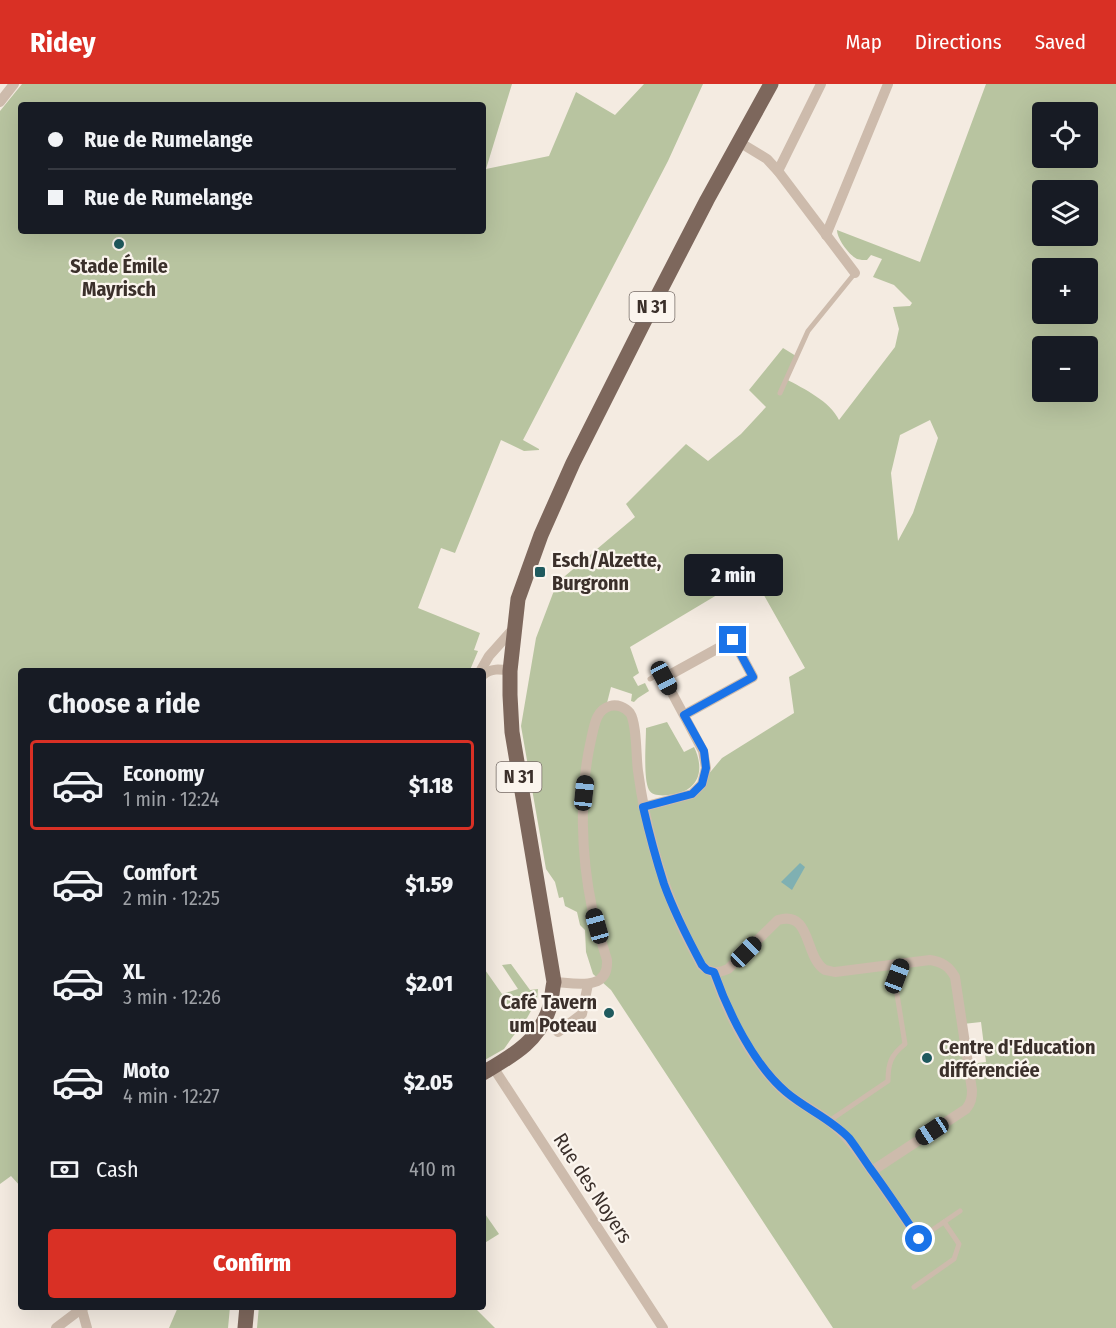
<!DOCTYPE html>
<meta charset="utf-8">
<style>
body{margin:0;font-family:"Fira Sans Condensed",sans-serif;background:#242831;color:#f1f3f6;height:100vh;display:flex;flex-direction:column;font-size:22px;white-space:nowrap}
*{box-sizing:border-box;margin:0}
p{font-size:20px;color:#9ea1a6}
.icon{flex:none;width:33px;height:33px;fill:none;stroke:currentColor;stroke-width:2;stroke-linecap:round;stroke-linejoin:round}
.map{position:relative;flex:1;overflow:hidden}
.details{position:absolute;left:18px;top:584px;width:468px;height:642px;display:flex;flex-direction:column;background:#171b24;border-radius:6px;box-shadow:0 6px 24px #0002}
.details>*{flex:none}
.hud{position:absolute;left:18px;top:18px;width:468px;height:132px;border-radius:6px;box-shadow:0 6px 24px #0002;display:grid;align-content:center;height:132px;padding:0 30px;background:#171b24}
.buttons{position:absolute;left:1032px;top:18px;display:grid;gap:12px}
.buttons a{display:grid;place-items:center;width:66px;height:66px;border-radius:6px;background:#171b24;box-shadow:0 6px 24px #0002;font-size:30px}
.end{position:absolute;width:27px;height:27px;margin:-14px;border:8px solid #1a73e8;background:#fff;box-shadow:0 0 0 3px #fff}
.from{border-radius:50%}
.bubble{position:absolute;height:42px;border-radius:6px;background:#171b24;box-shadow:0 6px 24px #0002;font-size:20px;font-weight:800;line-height:42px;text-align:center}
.car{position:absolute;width:18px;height:36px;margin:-18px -9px;border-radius:8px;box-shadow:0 0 4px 2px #0007;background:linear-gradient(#222 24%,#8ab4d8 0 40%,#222 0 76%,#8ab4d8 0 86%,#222 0)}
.hud b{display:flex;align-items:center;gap:21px;height:57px;font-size:22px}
.hud b+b{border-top:2px solid #363941}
.hud i{width:15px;height:15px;background:#f1f3f6}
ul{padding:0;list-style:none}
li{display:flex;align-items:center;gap:18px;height:90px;margin:0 12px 9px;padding:0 18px;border:3px solid transparent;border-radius:6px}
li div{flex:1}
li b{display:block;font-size:22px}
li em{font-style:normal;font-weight:800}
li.on{border-color:#d93025}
li>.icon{width:54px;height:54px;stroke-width:1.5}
h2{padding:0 30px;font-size:27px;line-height:72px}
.pay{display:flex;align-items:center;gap:15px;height:66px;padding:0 30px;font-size:22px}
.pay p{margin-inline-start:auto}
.cta{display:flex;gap:12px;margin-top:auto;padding:12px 30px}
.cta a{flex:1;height:69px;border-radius:6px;background:#d93025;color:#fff;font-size:24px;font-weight:800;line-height:69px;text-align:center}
header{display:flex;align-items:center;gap:36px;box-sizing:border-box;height:84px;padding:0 30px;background:#d93025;color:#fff}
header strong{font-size:28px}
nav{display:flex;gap:33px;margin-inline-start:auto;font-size:21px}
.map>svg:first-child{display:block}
.green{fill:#b8c4a0;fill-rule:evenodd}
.water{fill:#7fb0b2}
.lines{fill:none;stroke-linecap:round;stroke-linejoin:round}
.lane{stroke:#cdbbac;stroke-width:5}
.street{stroke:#cdbbac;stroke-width:10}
.primary{stroke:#7d675c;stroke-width:15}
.route{stroke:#1a73e8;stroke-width:8}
.poi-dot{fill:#1f5a5e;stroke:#fbf5ee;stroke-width:2}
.labels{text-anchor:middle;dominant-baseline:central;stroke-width:4.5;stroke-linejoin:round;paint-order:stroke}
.shield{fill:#fbf5ee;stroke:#756b66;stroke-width:1.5}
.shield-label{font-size:18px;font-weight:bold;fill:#3b302b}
.poi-label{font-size:20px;font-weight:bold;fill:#3b302b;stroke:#fbf5ee;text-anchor:start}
.street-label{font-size:20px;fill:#3b302b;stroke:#fbf5ee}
</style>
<header>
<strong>Ridey</strong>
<nav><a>Map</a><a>Directions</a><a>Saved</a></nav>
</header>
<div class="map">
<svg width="1116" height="1244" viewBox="0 0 1116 1244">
<rect width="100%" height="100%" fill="#f4ebe1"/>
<g class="green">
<path d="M22,0h490l-26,85 63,-13 27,-64 39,23 29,-31h59l-35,77 -145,279 16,9v1l-15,1 -23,-11 -46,113 -14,-5 -23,60 62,25 -6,17 4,1 -8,19h-449v517l-10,-11 -11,8v-1073zM21,21h462v126h-462z"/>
<path d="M986,0h130v1244h-283l-222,-338 -18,-16 -7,-22 -1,-22 -5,-5 -3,-13 -12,-6 -2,-9 -4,1 -4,-16 -9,-13 -25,-143 15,-88 19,-50 10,-12 70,-59 -9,-13 60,-60 22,17 33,-27 25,-27 -17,-17 34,-42 13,8 -10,23c18,10 44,22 53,41l56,-73 4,-18 -6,-22 17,-1 2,-3 -18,-18 -21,-8 9,-18 -11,-4 -4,5c-4,0 -6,0 -10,-1 -8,-4 -20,-20 -20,-29l83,32zM1042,28h46v46h-46zM1042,106h46v46h-46zM1042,184h46v46h-46zM1042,262h46v46h-46zM930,336l8,18 -25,75 -15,28 -7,-68 9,-38zM752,490l53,94 -16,9 5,36 -72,45 -30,36 -49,12 -13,-93 -24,-6 5,-20 21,7 -1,7 3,1 4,-4 11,-7 -4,-8 -7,3 -5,-9 6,-4 -9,-26zM981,938l5,40 -17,2 -6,-40z"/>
<path d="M667,638l17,30 10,-5c7,14 9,32 -6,42 -7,5 -34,11 -39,1 -6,-11 -3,-48 -3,-62z"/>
<polygon points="511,880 530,906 538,905 537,916 527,934 511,955 504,965 483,977 483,883 502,910 518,905 502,881"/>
<polygon points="483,1127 499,1150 483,1160"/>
<polygon points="259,1222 474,1223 495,1244 257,1244"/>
<polygon points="178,1223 230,1223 228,1244 169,1244"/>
</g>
<polygon class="water" points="800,779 805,783 792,806 781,798"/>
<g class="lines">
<g class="lane">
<polyline points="780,309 808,247 855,189"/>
<polyline points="650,595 661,589 664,594"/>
<path d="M829,1037l59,-40c0,-18 3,-26 17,-37l-9,-56 1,-12 5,-13"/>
<polyline points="919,1155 960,1127"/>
<polyline points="914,1203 954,1175 959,1160 944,1138"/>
</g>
<g class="street">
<polyline points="0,18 14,0"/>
<polyline points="739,58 767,75 778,87 855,189"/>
<polyline points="778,87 821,0"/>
<polyline points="826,151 888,0"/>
<polyline points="481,586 489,572 514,544"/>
<path d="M483,591c8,-7 17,-6 27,-4"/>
<polyline points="643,723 692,710 702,700 706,684 703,667 664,594 733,556 753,593 684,631"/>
<path d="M714,888c14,43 37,88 70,119 14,12 32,20 46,31 18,14 29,31 42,49"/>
<path d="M554,898c21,1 55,10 53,-22 -5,-17 -11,-35 -15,-52 -11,-53 -13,-116 -1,-168 3,-12 4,-30 19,-34 7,-2 15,1 20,7 7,10 6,45 8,58 7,52 20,101 41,149 6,16 15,30 22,45 9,8 16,9 27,4l50,-49c34,-10 26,37 47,50 2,0 8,2 10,2l95,-12c12,2 19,6 25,17l17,113c0,8 -1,13 -6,19l-94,62 47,68"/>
<polyline points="558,948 582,930 588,900"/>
<polyline points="493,983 663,1244"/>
<polyline points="82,1226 87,1244"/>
<polyline points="56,1244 85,1222"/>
</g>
<g class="primary">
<path d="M483,989c29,-17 57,-32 67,-67 2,-7 2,-16 4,-24l-42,-250 -2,-37v-24l8,-72 23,-64 32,-72 70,-139 64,-124 64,-116"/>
<polyline points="245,1244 247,1222"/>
</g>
</g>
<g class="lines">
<path class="route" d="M733,556l20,37 -69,38 20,36 2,17 -4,16 -10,10 -49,13c6,26 13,52 21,77 10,28 24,55 38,81l5,5 7,2c14,40 40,93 72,120 20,17 45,27 63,46 7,9 14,20 21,30 17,23 33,47 49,71"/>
</g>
<g class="poi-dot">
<circle cx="119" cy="160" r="6"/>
<rect x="534" y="482" width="12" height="12" rx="3"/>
<circle cx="609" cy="929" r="6"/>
<circle cx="927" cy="974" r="6"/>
</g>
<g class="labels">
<g class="shield">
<rect x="629.5" y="208" width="45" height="30" rx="4.5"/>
<rect x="496.5" y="678" width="45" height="30" rx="4.5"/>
</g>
<g class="shield-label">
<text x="652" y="223">N 31</text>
<text x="519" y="693">N 31</text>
</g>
<g class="poi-label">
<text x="119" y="182" text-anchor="middle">Stade Émile<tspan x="119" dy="23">Mayrisch</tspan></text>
<text x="552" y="476">Esch/Alzette,<tspan x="552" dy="23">Burgronn</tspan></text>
<text x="597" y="918" text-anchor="end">Café Tavern<tspan x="597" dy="23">um Poteau</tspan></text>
<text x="939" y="963">Centre d'Education<tspan x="939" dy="23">différenciée</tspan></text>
</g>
<g class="street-label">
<text transform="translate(593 1104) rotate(57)">Rue des Noyers</text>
</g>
</g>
</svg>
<div class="buttons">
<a><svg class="icon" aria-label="locate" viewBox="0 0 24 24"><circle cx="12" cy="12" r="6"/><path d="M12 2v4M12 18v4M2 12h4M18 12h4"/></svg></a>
<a><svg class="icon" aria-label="layers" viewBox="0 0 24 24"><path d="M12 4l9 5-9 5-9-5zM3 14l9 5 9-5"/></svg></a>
<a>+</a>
<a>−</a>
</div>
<i class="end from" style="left:919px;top:1155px"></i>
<i class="end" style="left:733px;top:556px"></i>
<div class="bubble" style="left:684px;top:470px;width:99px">2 min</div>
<i class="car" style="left:664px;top:594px;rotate:152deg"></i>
<i class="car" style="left:584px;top:709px;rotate:6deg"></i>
<i class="car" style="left:597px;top:842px;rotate:344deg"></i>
<i class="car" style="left:746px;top:868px;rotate:45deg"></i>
<i class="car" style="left:897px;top:892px;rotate:21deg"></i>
<i class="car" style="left:932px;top:1047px;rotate:237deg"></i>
<div class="hud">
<b><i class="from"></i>Rue de Rumelange</b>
<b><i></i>Rue de Rumelange</b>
</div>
<section class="details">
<h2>Choose a ride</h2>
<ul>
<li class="on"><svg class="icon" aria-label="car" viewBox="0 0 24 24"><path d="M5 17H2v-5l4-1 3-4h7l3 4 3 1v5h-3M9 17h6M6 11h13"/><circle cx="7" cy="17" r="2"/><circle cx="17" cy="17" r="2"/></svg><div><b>Economy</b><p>1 min · 12:24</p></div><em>$1.18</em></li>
<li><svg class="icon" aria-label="car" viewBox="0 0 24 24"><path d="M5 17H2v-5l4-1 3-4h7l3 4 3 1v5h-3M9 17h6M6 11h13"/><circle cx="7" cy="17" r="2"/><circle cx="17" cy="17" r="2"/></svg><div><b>Comfort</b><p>2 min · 12:25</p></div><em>$1.59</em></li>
<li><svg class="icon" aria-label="car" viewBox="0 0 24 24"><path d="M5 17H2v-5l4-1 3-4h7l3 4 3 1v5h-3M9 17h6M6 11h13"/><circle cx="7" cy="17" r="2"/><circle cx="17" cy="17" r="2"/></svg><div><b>XL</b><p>3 min · 12:26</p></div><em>$2.01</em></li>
<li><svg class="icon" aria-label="car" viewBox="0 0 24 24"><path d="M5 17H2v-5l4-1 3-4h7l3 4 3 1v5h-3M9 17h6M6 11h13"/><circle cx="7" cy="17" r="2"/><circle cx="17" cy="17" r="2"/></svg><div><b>Moto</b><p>4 min · 12:27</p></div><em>$2.05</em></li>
</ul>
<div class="pay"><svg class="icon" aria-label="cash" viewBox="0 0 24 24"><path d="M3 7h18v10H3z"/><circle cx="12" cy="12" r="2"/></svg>Cash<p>410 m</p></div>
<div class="cta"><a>Confirm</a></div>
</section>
</div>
